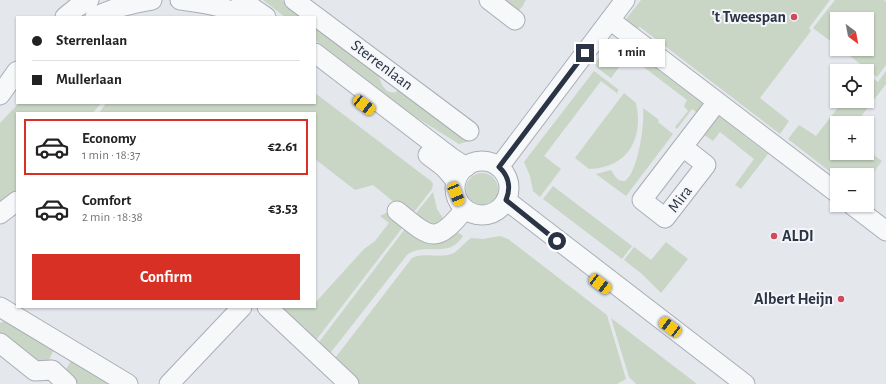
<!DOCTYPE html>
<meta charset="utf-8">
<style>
body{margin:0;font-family:"Alegreya Sans",sans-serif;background:#f2f2f2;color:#222;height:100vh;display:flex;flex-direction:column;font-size:15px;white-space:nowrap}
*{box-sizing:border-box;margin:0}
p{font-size:13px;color:#767676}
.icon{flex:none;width:22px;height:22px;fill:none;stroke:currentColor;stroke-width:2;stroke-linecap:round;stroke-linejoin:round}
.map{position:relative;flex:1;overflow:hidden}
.panel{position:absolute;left:16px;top:112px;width:300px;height:196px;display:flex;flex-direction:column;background:#fff;border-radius:0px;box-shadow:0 1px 3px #0004}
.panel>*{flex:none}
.guide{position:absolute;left:16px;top:16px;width:300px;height:88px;border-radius:0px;box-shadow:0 1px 3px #0004;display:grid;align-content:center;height:88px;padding:0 16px;background:#fff}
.needle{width:26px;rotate:148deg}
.controls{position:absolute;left:830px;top:12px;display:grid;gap:8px}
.controls a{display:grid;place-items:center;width:44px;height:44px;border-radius:0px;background:#fff;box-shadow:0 1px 3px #0004;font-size:20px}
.end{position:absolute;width:18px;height:18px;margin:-9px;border:5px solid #2b3445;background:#fff;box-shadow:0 0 0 2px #fff}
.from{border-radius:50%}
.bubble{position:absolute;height:28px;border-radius:0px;background:#fff;box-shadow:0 1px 3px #0004;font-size:13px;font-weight:700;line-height:28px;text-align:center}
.car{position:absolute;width:12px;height:24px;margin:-12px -6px;border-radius:5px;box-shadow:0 0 3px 1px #0007;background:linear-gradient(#f5c518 24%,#345 0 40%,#f5c518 0 76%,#345 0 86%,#f5c518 0)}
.guide b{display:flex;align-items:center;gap:14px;height:38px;font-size:15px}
.guide b+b{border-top:1px solid #e0e0e0}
.guide i{width:10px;height:10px;background:#222}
ul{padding:7px 0 0;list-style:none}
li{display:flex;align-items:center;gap:12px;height:56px;margin:0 8px 6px;padding:0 8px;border:2px solid transparent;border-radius:0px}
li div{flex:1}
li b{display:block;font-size:15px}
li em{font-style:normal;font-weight:700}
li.on{border-color:#d93025}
li>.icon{width:36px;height:36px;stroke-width:1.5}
.action{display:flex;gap:8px;margin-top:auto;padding:8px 16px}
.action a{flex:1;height:46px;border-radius:0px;background:#d93025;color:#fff;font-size:16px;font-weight:700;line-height:46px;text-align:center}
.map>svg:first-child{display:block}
.green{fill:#c9d6c5}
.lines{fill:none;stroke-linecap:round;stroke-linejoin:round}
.minor-casing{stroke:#a9aeb7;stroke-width:21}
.minor{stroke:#f7f8fa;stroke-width:19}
.route{stroke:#2b3445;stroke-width:5}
.poi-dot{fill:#d1495b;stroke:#f4f6f9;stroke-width:1.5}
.labels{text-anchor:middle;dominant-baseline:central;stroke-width:4;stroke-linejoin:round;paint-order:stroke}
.poi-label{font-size:16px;font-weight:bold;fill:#2b3445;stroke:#f4f6f9;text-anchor:end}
.street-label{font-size:16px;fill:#2b3445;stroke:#f4f6f9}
</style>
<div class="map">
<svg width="886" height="384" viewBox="0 0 886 384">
<rect width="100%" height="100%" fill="#e4e7ec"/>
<g class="green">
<polygon points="263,0 282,0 305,17 285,17"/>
<polygon points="504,0 526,0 524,3 523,6 518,11"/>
<polygon points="641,0 830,0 809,28 811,31 760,98 789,121 780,134 640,27 635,29 630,25 626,19"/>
<polygon points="835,0 884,0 886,2 886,65 877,77 841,49 867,49 867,19 837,19 837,46 813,28"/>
<path d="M315,25l64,50c1,9 7,20 17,17l5,-6 76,53 -18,5 -45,-28 -99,-76z"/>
<polygon points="613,42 623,43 707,107 700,115 692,109 677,129 675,127 688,111 684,106 687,100 628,55 611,78 596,67 595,63 608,46"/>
<polygon points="594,71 619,90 617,92 618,94 601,81 544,156 561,169 540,197 533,191 530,176 524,162"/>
<polygon points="886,71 886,84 856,123 837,123 837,153 867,153 867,150 882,161 867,181 867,175 837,175 837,177 788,139 799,125 816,136 843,101 867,101 867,74 878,82"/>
<polygon points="315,93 431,181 433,184 432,189 411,216 373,185 355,190 315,159 315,113 99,113 106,103 315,103"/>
<path d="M624,93l12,10c8,35 -8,65 -47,66l-14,-11z"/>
<polygon points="19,103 101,103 93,113 17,113 17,190 0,203 0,123"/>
<path d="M643,108l16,12 -1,2 15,12 -47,62 -30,-22 15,-4c4,6 6,12 14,11 13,-9 20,-58 18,-73z"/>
<polygon points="715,113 768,154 741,189 735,185 754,159 720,132 713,141 700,132"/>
<circle cx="482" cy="189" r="16"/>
<polygon points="553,186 632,246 622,259 543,199"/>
<polygon points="433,192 437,209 446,223 438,229 413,217"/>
<polygon points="388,212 392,213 406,223 313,344 273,307 315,307 315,303 364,249 375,241 389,223 380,216"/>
<path d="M408,225l48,6 7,5c-15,24 -39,5 -56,19l-79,101 -12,-10z"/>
<path d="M500,236l8,3 99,76 19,64 -9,5h-260l-25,-22 80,-104c13,-6 29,1 42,-5 6,-4 11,-11 17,-15l12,1z"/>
<polygon points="666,242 688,259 661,293 642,274 624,260 634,247 651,260"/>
<polygon points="611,318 697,384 636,384 629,377"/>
<polygon points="5,321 54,349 45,369 0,340 0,323"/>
<polygon points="71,361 85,364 117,384 73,384 63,374"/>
</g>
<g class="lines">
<defs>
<g id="minor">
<path d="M180,0c22,3 45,6 64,17"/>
<polyline points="241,0 266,17"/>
<polyline points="294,0 469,131"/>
<polyline points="489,0 515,20"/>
<polyline points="65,17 76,8 89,0"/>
<path d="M95,17c18,-9 37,-14 57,-17"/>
<polyline points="610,20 837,193"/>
<polyline points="315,53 452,158 466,167"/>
<polyline points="0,95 17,71"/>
<polyline points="683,147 706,165 665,218 642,200 717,102"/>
<polyline points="428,155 445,168 456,181"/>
<circle cx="482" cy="188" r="27"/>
<polyline points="499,167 625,0"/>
<polyline points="506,200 745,384"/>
<polyline points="852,205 886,231"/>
<path d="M397,211c34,27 38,35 68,-2"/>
<polyline points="0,214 17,201"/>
<polyline points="0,307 128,384"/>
<polyline points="267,307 349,384"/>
<polyline points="0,343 35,371 52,370 67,384"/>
<polyline points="169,384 242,307"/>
</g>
</defs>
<use href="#minor" class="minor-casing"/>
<use href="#minor" class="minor"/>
</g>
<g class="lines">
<path class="route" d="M557,241l-51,-41c5,-12 3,-24 -7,-33l86,-114"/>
</g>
<g class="poi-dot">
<circle cx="794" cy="17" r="4"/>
<circle cx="774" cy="236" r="4"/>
<circle cx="841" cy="299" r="4"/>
</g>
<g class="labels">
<g class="poi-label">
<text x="786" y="17">'t Tweespan</text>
<text x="782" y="236" text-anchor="start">ALDI</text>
<text x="833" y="299">Albert Heijn</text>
</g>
<g class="street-label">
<text transform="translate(382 65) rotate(37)">Sterrenlaan</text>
<text transform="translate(680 199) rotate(-53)">Mira</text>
</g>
</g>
</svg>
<div class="controls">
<a><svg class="needle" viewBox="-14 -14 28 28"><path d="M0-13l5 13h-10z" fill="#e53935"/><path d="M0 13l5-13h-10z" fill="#767676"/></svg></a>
<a><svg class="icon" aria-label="locate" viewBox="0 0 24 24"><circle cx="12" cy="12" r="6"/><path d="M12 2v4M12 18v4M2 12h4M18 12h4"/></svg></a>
<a>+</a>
<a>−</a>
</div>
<i class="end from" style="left:557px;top:241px"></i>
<i class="end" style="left:585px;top:53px"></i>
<div class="bubble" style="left:599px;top:39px;width:66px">1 min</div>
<i class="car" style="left:364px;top:105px;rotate:128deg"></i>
<i class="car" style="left:456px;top:194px;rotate:158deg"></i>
<i class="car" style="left:600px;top:284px;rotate:127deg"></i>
<i class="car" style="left:670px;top:327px;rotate:307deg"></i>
<div class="guide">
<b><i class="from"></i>Sterrenlaan</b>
<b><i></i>Mullerlaan</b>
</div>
<section class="panel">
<ul>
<li class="on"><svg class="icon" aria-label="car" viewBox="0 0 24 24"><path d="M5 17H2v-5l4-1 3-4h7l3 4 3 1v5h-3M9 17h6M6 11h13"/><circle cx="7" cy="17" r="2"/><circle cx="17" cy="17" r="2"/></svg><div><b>Economy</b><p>1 min · 18:37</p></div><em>€2.61</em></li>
<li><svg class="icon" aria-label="car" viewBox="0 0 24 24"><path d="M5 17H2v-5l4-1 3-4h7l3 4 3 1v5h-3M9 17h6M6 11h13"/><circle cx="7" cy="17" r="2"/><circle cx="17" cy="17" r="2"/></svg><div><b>Comfort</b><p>2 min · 18:38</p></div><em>€3.53</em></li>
</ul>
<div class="action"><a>Confirm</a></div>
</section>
</div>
